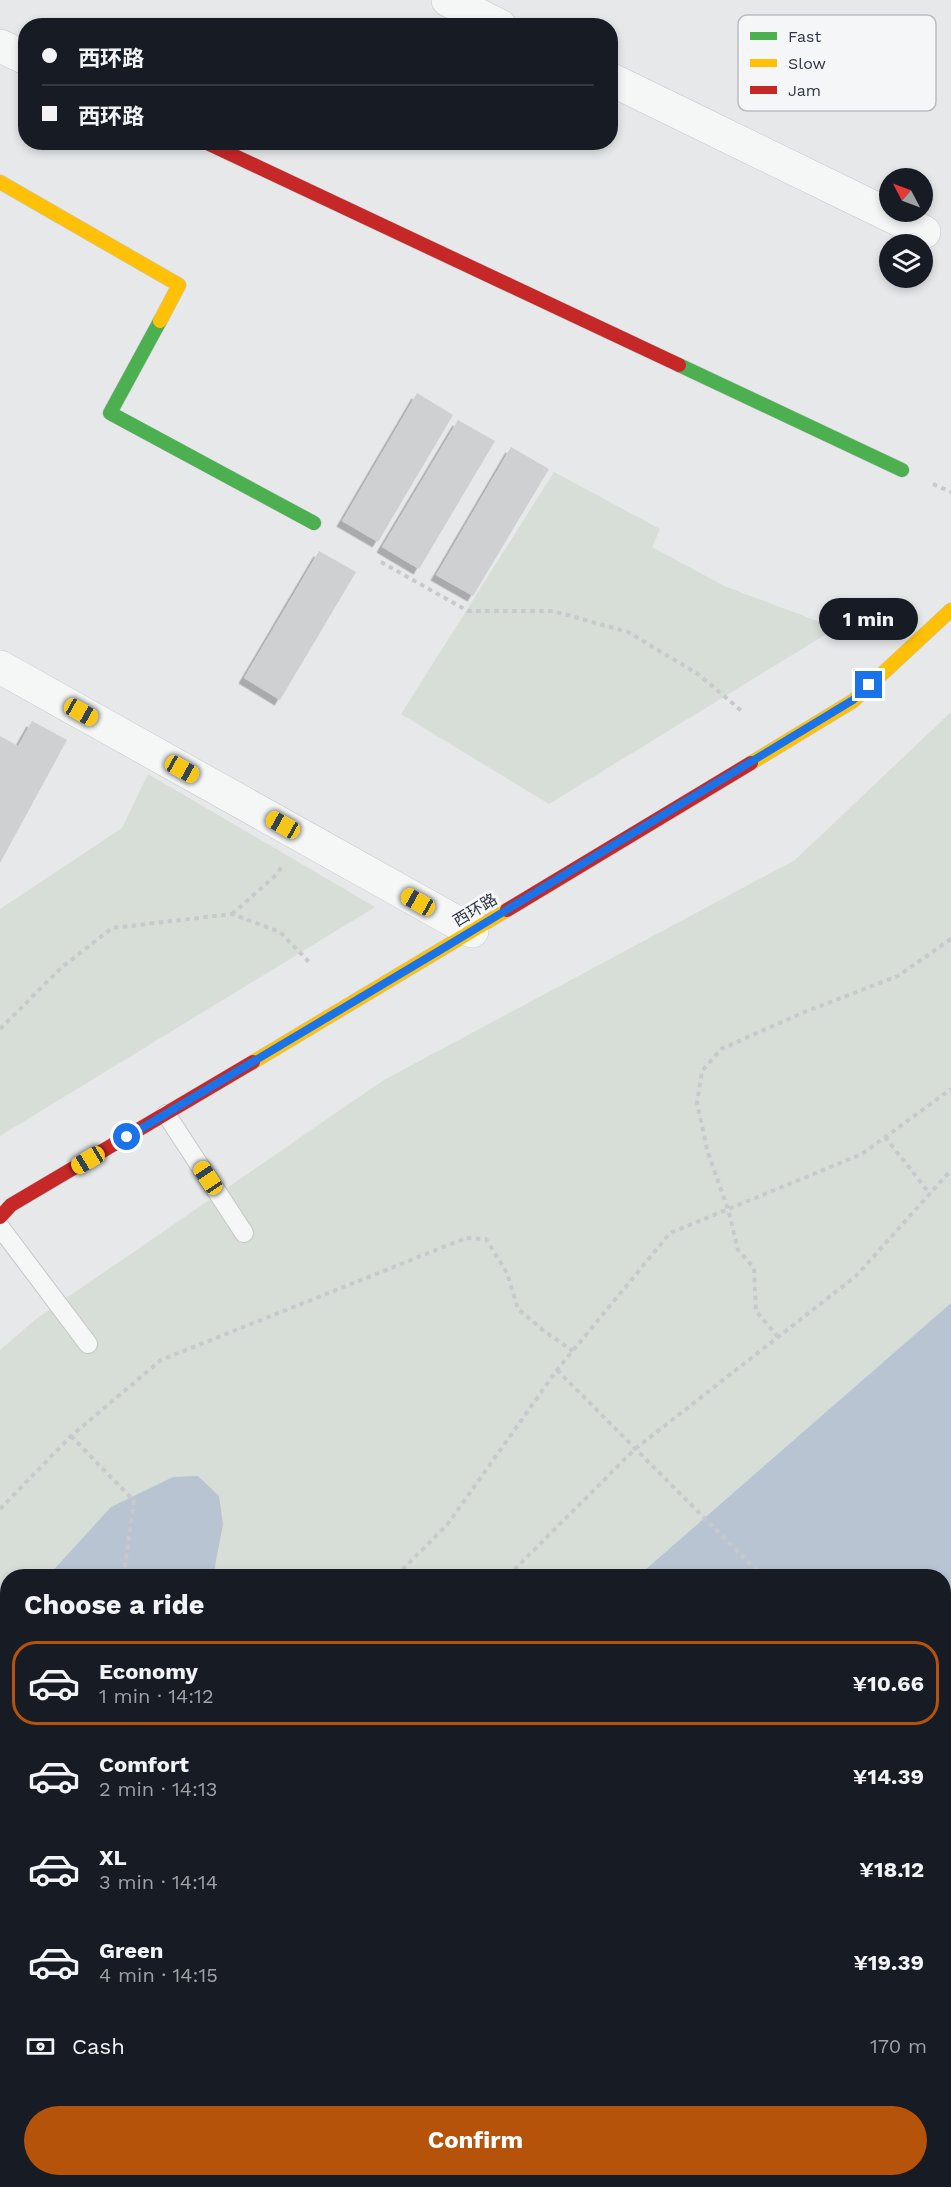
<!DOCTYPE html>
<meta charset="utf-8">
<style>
body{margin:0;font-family:"Work Sans","Noto Sans SC",sans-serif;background:#20242c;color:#f1f3f6;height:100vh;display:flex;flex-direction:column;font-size:22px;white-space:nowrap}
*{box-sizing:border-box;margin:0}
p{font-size:20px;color:#9ea1a6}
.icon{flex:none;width:33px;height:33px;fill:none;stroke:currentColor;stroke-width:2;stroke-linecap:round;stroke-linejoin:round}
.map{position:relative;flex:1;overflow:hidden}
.panel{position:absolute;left:0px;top:1569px;width:951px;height:618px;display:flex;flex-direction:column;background:#171b24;border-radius:24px 24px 0 0;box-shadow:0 3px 9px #0003}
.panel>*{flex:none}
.top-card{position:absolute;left:18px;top:18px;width:600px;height:132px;border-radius:24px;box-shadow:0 3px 9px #0003;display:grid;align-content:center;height:132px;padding:0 24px;background:#171b24}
.needle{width:39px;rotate:311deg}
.controls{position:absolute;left:879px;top:168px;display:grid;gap:12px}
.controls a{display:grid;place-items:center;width:54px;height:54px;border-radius:50%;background:#171b24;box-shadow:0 3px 9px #0003;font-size:30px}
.end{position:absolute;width:27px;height:27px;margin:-14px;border:8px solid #1a73e8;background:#fff;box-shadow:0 0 0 3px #fff}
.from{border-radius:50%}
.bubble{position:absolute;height:42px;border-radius:21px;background:#171b24;box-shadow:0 3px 9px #0003;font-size:20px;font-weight:700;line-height:42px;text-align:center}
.car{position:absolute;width:18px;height:36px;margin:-18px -9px;border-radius:8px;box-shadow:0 0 4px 2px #0007;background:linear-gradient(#f5c518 24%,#345 0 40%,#f5c518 0 76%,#345 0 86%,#f5c518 0)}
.top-card b{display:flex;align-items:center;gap:21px;height:57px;font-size:22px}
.top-card b+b{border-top:2px solid #363941}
.top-card i{width:15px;height:15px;background:#f1f3f6}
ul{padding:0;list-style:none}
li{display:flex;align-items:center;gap:18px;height:84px;margin:0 12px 9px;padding:0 12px;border:3px solid transparent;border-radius:24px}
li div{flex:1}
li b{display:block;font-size:22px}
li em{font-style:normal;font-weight:700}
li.selected{border-color:#b45309}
li>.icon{width:54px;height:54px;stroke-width:1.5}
h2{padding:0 24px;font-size:27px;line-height:72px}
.pay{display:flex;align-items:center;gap:15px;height:66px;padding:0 24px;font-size:22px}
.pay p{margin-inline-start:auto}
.cta{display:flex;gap:12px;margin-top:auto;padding:12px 24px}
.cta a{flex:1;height:69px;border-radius:36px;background:#b45309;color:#fff;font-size:24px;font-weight:700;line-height:69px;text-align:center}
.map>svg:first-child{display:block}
.green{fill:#d7ddd7}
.water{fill:#b8c4d2}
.building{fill:#ced0d2;filter:url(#shadow)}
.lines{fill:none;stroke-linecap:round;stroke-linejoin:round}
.lane-casing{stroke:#c4c6c8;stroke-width:20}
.street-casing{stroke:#c4c6c8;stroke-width:34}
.fast-casing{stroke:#c4c6c8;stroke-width:15}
.slow-casing{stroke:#c4c6c8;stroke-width:15}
.jam-casing{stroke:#c4c6c8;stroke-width:15}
.path{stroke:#c7c9cc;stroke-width:4;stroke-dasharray:4.5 4.5;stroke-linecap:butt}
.lane{stroke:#f5f6f6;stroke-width:18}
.street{stroke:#f5f6f6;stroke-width:33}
.fast{stroke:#4caf50;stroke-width:14}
.slow{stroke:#ffc107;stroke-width:14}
.jam{stroke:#c62828;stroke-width:14}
.route{stroke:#1a73e8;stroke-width:8}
.labels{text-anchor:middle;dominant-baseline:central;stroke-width:6;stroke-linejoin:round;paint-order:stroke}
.street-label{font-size:16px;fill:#2e3542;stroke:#f4f6f8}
.key{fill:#f4f6f8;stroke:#b9bcc1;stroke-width:1.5}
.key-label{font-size:16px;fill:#2e3542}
</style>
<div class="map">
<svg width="951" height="2187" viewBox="0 0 951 2187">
<defs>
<filter id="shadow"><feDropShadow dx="-5.5" dy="5.5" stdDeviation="0" flood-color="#0004"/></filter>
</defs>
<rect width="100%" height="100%" fill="#e6e8ea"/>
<g class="green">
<polygon points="554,472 660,529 652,547 724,586 836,628 549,804 401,714"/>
<polygon points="951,712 951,1303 638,1576 8,1576 8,2180 140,2180 136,2187 0,2187 0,1350 36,1319 384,1080 795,860"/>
<polygon points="148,774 375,907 0,1136 0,909 122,828"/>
<polygon points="951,1651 951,2187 462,2187 468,2180 944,2180 944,1657"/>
</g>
<g class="water">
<polygon points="951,1303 951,1651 944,1657 944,1576 638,1576"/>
<polygon points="198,1476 219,1496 223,1524 215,1566 216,1576 48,1576 111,1507 173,1477"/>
<polygon points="7,1612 8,1764 0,1773 0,1617"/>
<polygon points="140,2180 468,2180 462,2187 136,2187"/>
</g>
<g class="building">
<polygon points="417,393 453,415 378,542 342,521"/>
<polygon points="458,420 495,441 419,569 382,547"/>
<polygon points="511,447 549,469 473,596 436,575"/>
<polygon points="319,551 356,572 280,700 244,678"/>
<polygon points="32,721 67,740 0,863 0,736 18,746"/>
</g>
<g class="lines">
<defs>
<g id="lane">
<polyline points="166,1114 244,1233"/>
<polyline points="0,1227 88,1344"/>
</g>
<g id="street">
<polyline points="448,0 500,26"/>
<polyline points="0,46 26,58"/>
<polyline points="610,79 924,232"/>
<polyline points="0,667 472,931"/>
</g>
<g id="fast">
<polyline points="160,321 110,413 314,523"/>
<polyline points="679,365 902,470"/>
</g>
<g id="slow">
<polyline points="0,182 179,285 160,321"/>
<polyline points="751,763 853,701 951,610"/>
<polyline points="253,1062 507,910"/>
</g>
<g id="jam">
<polyline points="205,142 679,365"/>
<polyline points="507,910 751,763"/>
<polyline points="0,1217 11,1205 253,1062"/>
</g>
</defs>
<use href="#lane" class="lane-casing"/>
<use href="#street" class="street-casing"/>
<use href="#fast" class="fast-casing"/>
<use href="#slow" class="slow-casing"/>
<use href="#jam" class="jam-casing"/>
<g class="path">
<polyline points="933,484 951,492"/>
<polyline points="381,562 468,611 553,611 628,632 698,674 744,713"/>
<polyline points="232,914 276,875 283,865"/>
<polyline points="0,1029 61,968 112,928 232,914 280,932 312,965"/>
<polyline points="885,1137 930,1194"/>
<polyline points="778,1337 756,1311 754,1268 738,1250 728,1209 708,1153 697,1103 702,1071 721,1049 802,1013 898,976 951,939"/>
<polyline points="557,1370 762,1576"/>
<polyline points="71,1436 134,1501 124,1574 121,1576"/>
<polyline points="0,1509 71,1436 161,1360 466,1238 486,1239 507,1273 518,1309 544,1331 573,1351"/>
<polyline points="396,1576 447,1525 557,1370 670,1233 862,1154 951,1089"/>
<polyline points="508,1576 635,1449 856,1276 951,1170"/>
<polyline points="0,1724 8,1717"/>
<polyline points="944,1766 951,1773"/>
<polyline points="944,1867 951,1859"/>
<polyline points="0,1966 8,1959"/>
<polyline points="944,2123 951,2121"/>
<polyline points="54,2187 58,2180"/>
<polyline points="125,2187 129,2180"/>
<polyline points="566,2187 570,2182 574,2187"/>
<polyline points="653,2187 660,2180"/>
<polyline points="674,2187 709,2180"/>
</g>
<use href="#lane" class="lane"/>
<use href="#street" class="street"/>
<use href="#fast" class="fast"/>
<use href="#slow" class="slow"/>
<use href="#jam" class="jam"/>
</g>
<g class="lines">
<polyline class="route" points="127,1137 442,949 853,700 869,685"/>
</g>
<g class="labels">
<g class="street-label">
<text transform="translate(475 910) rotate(-31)">西环路</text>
</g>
</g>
<rect x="738" y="15" width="198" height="96" rx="9" class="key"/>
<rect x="750" y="32" width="27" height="8" fill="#4caf50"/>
<rect x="750" y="59" width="27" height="8" fill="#ffc107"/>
<rect x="750" y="86" width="27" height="8" fill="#c62828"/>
<g class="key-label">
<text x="788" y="42">Fast</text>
<text x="788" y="69">Slow</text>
<text x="788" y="96">Jam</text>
</g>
</svg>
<div class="controls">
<a><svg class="needle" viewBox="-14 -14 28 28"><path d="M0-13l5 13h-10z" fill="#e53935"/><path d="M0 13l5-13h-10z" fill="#9ea1a6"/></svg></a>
<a><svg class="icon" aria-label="layers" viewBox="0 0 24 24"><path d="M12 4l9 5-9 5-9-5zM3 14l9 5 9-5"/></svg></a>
</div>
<i class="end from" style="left:127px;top:1137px"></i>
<i class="end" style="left:869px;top:685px"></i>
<div class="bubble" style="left:819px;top:598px;width:99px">1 min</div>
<i class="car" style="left:81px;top:712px;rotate:119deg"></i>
<i class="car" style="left:182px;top:769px;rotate:119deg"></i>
<i class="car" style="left:283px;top:825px;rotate:299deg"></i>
<i class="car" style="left:418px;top:902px;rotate:299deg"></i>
<i class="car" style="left:88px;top:1160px;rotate:239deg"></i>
<i class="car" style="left:208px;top:1178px;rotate:326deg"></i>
<div class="top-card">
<b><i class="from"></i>西环路</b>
<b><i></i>西环路</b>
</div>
<section class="panel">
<h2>Choose a ride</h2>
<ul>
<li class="selected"><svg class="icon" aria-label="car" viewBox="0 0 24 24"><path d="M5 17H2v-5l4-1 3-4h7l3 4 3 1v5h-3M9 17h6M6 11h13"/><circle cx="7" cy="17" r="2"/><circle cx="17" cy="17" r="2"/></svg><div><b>Economy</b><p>1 min · 14:12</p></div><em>¥10.66</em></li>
<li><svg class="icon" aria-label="car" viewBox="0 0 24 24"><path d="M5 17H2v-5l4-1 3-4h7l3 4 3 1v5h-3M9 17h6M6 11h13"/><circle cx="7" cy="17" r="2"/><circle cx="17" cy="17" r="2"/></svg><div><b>Comfort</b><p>2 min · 14:13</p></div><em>¥14.39</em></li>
<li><svg class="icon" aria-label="car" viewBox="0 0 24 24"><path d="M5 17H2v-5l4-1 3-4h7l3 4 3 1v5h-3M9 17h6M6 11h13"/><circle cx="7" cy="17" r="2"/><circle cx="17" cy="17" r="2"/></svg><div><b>XL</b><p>3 min · 14:14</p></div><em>¥18.12</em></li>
<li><svg class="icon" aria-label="car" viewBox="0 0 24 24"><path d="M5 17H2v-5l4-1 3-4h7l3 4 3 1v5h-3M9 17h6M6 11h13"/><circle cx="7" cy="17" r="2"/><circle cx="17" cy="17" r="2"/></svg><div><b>Green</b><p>4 min · 14:15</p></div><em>¥19.39</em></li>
</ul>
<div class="pay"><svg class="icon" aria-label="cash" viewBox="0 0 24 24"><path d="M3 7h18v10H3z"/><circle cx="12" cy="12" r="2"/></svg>Cash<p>170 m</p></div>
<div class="cta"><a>Confirm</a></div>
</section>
</div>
